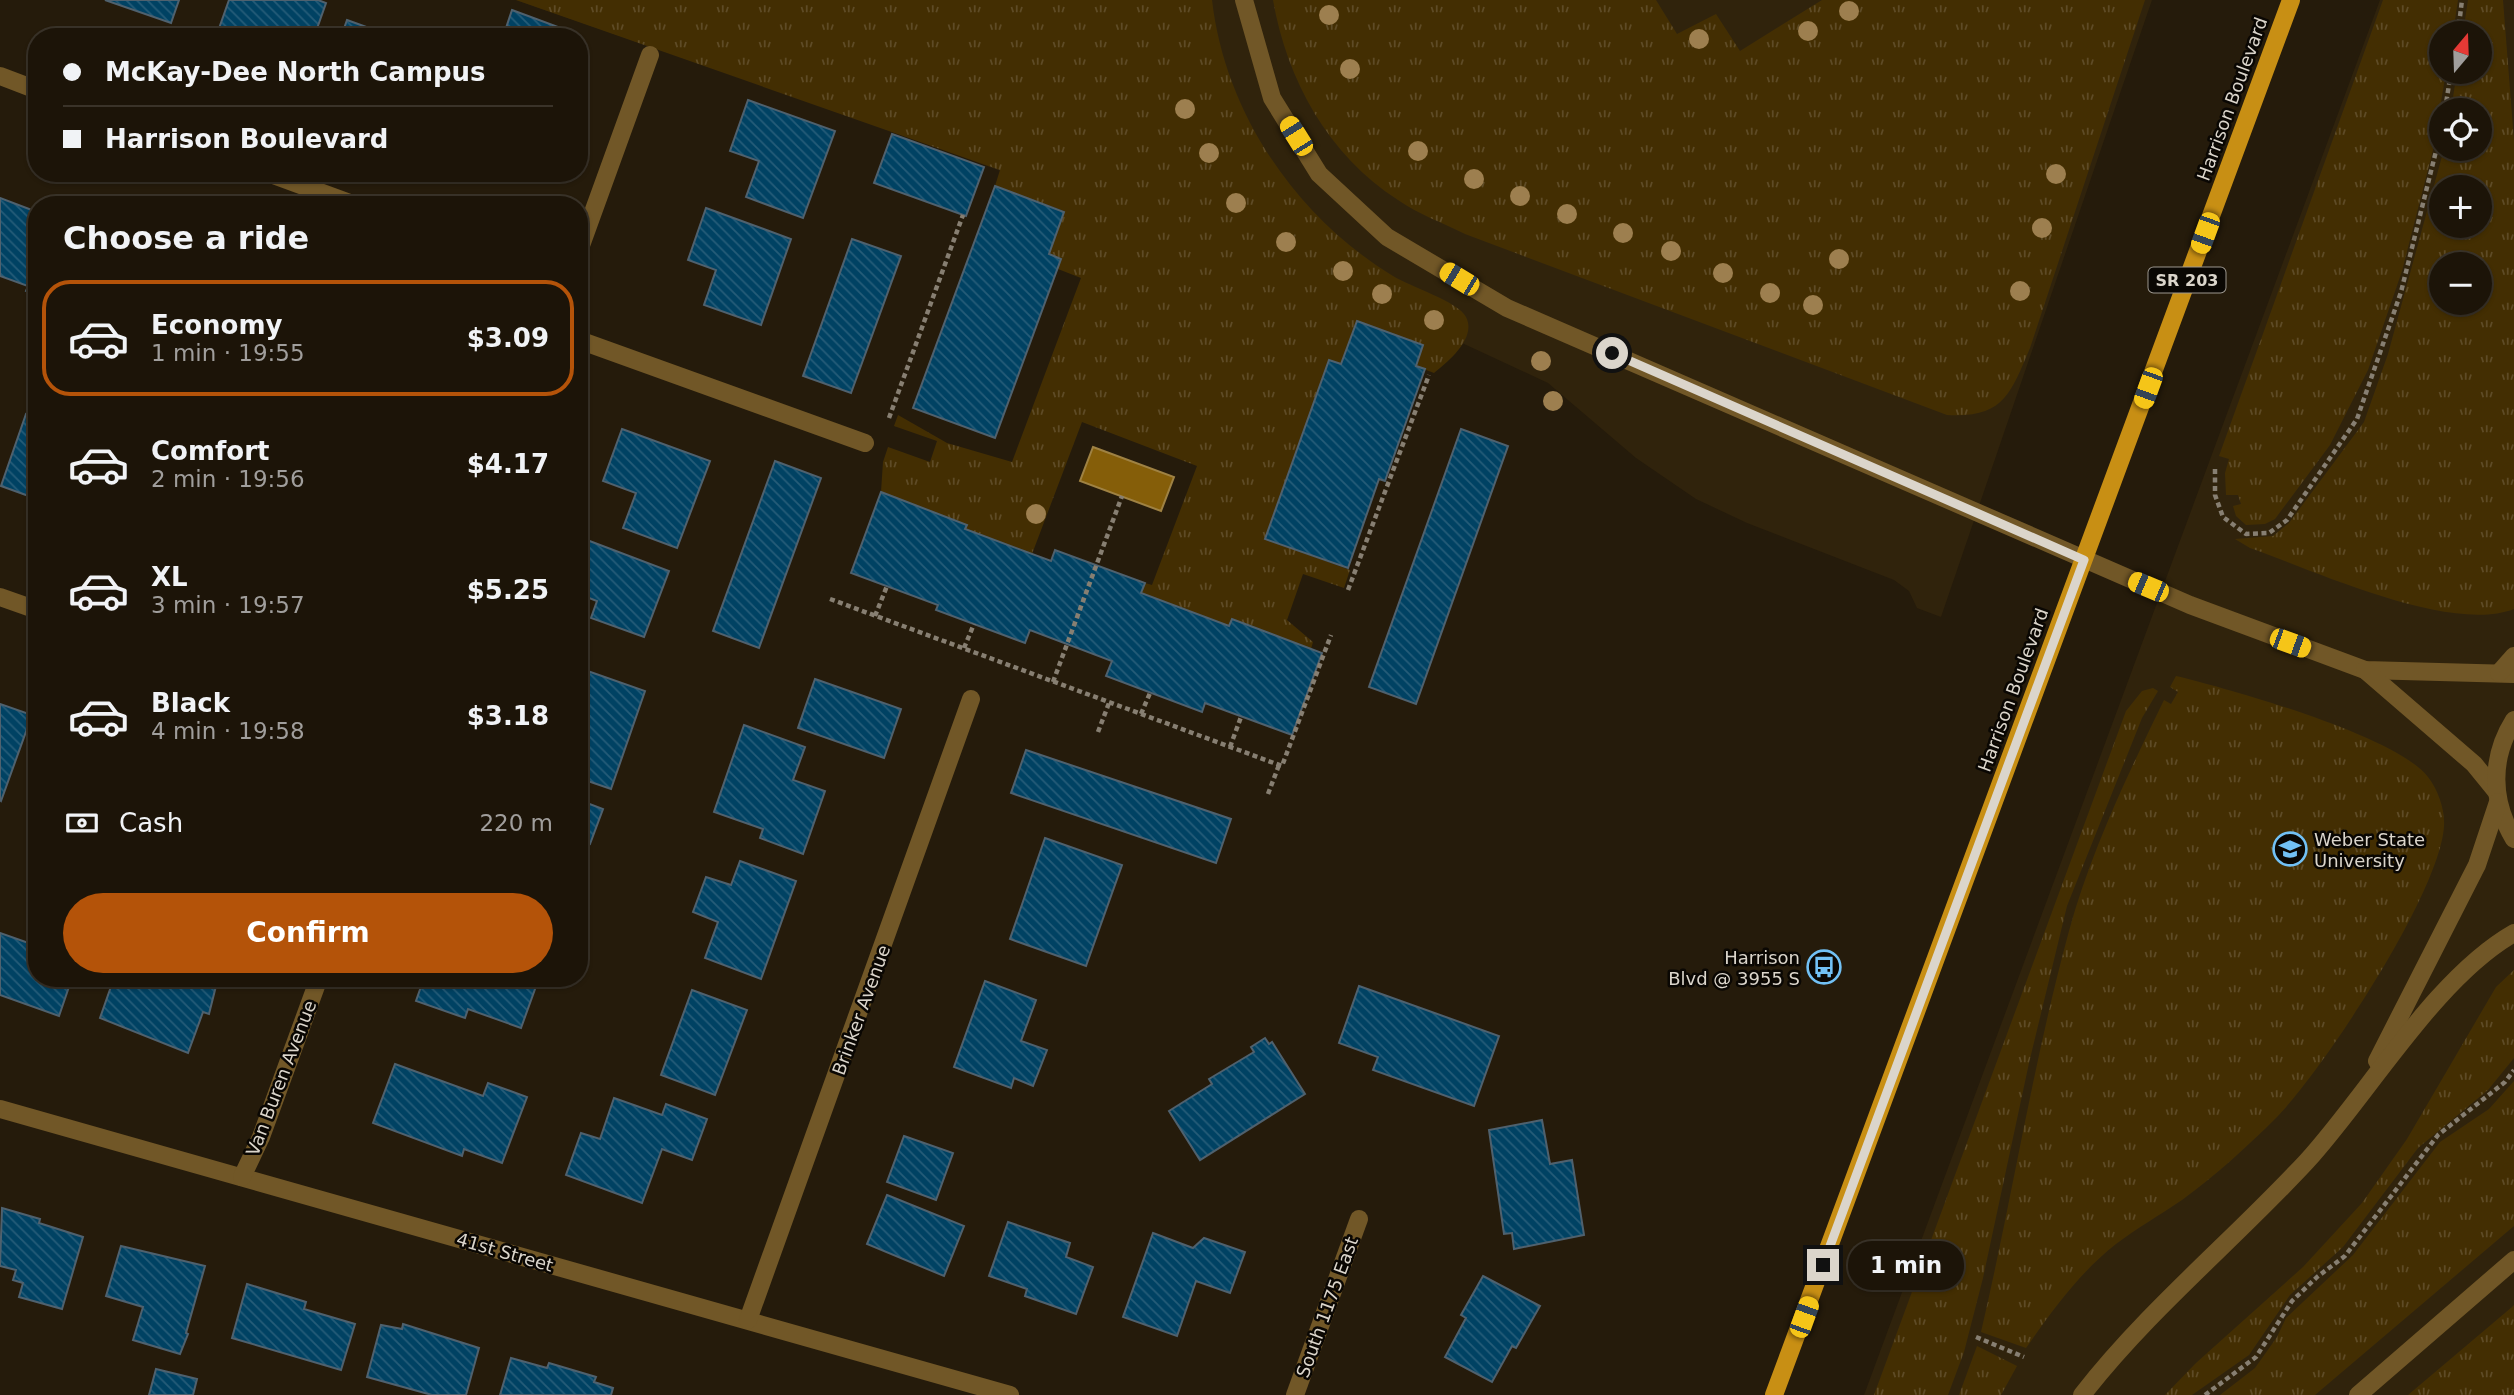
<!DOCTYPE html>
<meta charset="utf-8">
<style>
body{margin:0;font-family:"DejaVu Sans",sans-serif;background:#292116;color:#f1f3f6;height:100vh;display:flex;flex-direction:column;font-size:26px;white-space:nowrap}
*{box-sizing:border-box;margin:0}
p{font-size:23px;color:#a09e9c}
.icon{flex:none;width:38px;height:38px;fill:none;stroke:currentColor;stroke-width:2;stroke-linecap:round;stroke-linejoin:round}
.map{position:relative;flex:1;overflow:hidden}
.panel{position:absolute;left:28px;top:196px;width:560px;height:791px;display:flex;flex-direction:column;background:#1c1408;border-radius:28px;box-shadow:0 2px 5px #0004,0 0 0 2px #3a3329}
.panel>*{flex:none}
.top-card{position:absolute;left:28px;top:28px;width:560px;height:154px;border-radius:28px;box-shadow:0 2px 5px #0004,0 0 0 2px #3a3329;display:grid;align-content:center;height:154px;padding:0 35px;background:#1c1408}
.needle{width:46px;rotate:19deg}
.fabs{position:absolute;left:2429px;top:21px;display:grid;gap:14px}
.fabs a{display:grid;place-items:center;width:63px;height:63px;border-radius:50%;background:#1c1408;box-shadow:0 2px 5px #0004,0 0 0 2px #3a3329;font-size:35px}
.end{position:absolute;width:32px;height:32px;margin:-16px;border:9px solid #dbd5cb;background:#111;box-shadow:0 0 0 4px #111}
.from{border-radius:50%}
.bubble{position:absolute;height:49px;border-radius:24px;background:#1c1408;box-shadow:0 2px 5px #0004,0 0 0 2px #3a3329;font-size:23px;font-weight:700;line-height:49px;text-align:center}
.car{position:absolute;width:21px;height:42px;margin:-21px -10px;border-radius:9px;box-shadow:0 0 5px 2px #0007;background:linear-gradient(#f5c518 24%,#345 0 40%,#f5c518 0 76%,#345 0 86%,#f5c518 0)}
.top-card b{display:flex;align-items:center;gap:24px;height:66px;font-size:26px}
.top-card b+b{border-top:2px solid #3a3329}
.top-card i{width:18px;height:18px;background:#f1f3f6}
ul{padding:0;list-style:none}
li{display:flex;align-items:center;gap:21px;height:116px;margin:0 14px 10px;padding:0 21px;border:4px solid transparent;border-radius:28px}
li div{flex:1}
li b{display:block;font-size:26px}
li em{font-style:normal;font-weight:700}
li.on{border-color:#b45309}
li>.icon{width:63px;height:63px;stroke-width:1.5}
h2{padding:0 35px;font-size:32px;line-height:84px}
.pay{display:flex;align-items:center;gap:18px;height:77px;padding:0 35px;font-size:26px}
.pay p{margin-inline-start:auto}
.action{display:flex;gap:14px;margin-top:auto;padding:14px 35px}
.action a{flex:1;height:80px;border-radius:42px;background:#b45309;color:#fff;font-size:28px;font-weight:700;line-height:80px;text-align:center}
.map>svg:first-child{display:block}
.built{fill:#30230c;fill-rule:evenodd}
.grass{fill:url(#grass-tufts);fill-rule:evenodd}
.water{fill:#855e09;stroke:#9f8243;stroke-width:2}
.building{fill:url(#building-back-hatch);stroke:#4f616e;stroke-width:2}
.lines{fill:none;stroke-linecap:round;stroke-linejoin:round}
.path{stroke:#877f72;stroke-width:4.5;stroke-dasharray:5 3.5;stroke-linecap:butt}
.minor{stroke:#715727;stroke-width:18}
.major{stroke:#c88f14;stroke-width:18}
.tree{fill:#9d7f4f}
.route{stroke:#dbd5cb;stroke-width:9}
.labels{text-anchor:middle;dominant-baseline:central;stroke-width:5;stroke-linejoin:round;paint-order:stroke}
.shield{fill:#0a0703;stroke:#9c978f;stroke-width:2}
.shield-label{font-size:16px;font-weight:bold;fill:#dbd5cb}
.street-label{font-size:18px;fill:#dbd5cb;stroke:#0a0703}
.poi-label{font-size:18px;fill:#dbd5cb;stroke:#0a0703;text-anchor:start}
</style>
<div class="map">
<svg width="2514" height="1395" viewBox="0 0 2514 1395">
<defs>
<pattern id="grass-tufts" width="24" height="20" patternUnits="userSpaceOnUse" patternTransform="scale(1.75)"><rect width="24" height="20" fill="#432e02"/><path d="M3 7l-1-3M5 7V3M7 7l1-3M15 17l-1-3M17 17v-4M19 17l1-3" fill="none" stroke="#5e4b26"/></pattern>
<pattern id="building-back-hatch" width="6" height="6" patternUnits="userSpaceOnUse" patternTransform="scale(1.75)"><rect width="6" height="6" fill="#004263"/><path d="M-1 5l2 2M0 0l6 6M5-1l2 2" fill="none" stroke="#255c78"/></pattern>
</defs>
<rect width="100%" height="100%" fill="#251b0b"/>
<g class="built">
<polygon points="516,0 2152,0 1941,617 1917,608 1909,591 1894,580 1747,523 1696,499 1636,458 1548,383 1462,343 896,132"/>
<path d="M2380,0h134v1395h-650zM2441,33h39v39h-39zM2441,110h39v39h-39zM2441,187h39v39h-39zM2441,264h39v39h-39z"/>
</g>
<g class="grass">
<path d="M516,0h696c13,113 84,217 181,276 16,10 66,26 73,41 11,21 -18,45 -32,56l-18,-7 7,-21 -66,-24 -16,43 -12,-4 -64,179 85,31 -6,18 -41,-14 -16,46 26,22 -2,7 -79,-30 -3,7 -88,-33 4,-10 7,2 45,-119 -115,-44 -50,132 -67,-25 2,-4 -86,-33 2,-30 5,-15 42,15 7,-21 -43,-15 4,-11 49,28 65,19 69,-184 -23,-9 3,-10 -12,-5 15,-43 -69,-25 5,-16z"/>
<path d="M1273,0h383l21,34 39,-20 24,37 82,-51h323l-115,348c-20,47 -27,70 -83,67l-482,-181c-22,-11 -47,-20 -67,-34 -70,-45 -111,-120 -125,-200z"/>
<polygon points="2383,0 2458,0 2453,33 2441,33 2441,72 2446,72 2433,150 2402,271 2368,370 2330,445 2275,519 2265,524 2246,525 2236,516 2233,506 2241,504 2238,495 2226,495 2225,473 2229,459 2219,456"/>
<path d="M2468,0h35l11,141v468c-64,25 -199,-38 -264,-61l-15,-9 38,-3 16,-13 75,-101 24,-68 56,-205h36v-39h-29l6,-38h23v-39h-17zM2480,187v39h-39v-39zM2480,264v39h-39v-39z"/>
<path d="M2176,676c54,13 221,60 252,101 10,13 17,32 16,49 -4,67 -119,241 -167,291 -30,30 -61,58 -95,83 -22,15 -45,28 -66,44 -36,28 -64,67 -90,104l-45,-16c31,-133 52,-269 88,-401 22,-80 59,-157 95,-231l7,4 7,-12 -8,-5z"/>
<polygon points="2153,688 2158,691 2142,718 2067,906 2029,1063 1983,1278 1964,1352 1948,1395 1874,1395 2126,711 2142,691"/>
<polygon points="2514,970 2514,1058 2488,1090 2418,1148 2343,1247 2290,1295 2249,1355 2192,1395 2165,1395 2196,1363 2303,1267 2362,1203 2407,1139 2496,987"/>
<polygon points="2514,1081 2514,1226 2315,1395 2220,1395 2255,1368 2277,1337 2286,1318 2353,1255 2440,1142 2489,1109"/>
<polygon points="2514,1305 2514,1395 2408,1395 2512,1307"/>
<polygon points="1977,1346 2017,1366 2001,1395 1959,1395"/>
</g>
<polygon class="water" points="1093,447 1174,477 1161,511 1080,481"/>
<g class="building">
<polygon points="105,0 179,0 171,23"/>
<polygon points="229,0 318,0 326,3 314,37 216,37"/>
<polygon points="512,10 569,31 567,37 503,37"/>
<polygon points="347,20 394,37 341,37"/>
<polygon points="748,100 835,131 803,218 746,197 759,161 730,151"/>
<polygon points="892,134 984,167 966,216 874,183"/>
<polygon points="995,186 1064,212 1049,254 1061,259 995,438 913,408"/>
<polygon points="0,198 37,212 37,295 26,291 28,286 0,276"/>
<polygon points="706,208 791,239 761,325 704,305 716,270 688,260"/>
<polygon points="852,239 901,256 851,393 803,376"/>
<polygon points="1357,321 1423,345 1416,366 1425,369 1385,481 1379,479 1348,568 1265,539 1329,360 1341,364"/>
<polygon points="26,414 37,418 37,499 1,486"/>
<polygon points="622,429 710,461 677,548 623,528 636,493 603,481"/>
<polygon points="1461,429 1508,446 1416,704 1369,687"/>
<polygon points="775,461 821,478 759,648 713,631"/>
<polygon points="881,492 967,525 965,529 1051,561 1055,550 1145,583 1141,593 1229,626 1232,619 1322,653 1292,735 1205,703 1202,712 1106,676 1112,661 1030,630 1025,643 936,610 938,605 851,573"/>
<polygon points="579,537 669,571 644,637 591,618 597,601 579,594"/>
<polygon points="579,668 645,691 611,789 579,778"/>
<polygon points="815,679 901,709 884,758 798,728"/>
<polygon points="0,704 32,715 1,801 0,800"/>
<polygon points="744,725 805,747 793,780 825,791 803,854 760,838 763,829 714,812"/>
<polygon points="1026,750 1231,819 1216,863 1011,793"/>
<polygon points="37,782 37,807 29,804"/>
<polygon points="579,800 603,809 590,844 579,840"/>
<polygon points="1045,838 1122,865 1086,966 1010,939"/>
<polygon points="740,861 796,881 761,979 705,958 718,922 693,912 706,877 731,885"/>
<polygon points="0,933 37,946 37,978 72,978 59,1016 0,995"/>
<polygon points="114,978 130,978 149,985 151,978 218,978 209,1014 203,1012 188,1053 100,1018"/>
<polygon points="424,978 539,978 521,1028 468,1009 465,1018 416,1001"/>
<polygon points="985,981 1036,1000 1021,1041 1047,1050 1033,1086 1014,1078 1011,1088 954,1067"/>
<polygon points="1359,986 1499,1036 1474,1106 1373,1070 1378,1057 1339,1043"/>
<polygon points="692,990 747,1010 715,1095 661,1075"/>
<polygon points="1265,1038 1269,1044 1272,1042 1305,1094 1200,1160 1169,1111 1212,1084 1209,1079 1254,1052 1251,1047"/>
<polygon points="395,1064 483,1096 488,1083 527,1097 502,1163 464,1149 462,1156 373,1123"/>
<polygon points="614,1098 662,1115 666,1104 707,1119 692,1160 662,1149 642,1203 566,1175 581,1133 600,1139"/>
<polygon points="1542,1120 1550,1164 1572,1160 1584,1235 1514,1249 1512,1233 1504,1234 1489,1130"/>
<polygon points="904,1136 953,1153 936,1200 887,1182"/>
<polygon points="887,1195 964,1226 944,1276 867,1244"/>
<polygon points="2,1208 40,1219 39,1223 83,1237 62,1309 19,1297 23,1283 13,1280 16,1270 0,1266"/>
<polygon points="1008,1222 1070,1243 1066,1257 1093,1267 1076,1314 1025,1296 1027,1289 989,1276"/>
<polygon points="1153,1233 1193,1248 1204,1238 1245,1252 1230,1293 1196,1281 1177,1336 1123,1317"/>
<polygon points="121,1246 205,1266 186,1333 188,1334 180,1354 133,1340 143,1307 106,1296"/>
<polygon points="1483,1276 1540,1306 1516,1348 1512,1346 1492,1382 1445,1357 1466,1318 1461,1315"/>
<polygon points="247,1284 306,1302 304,1309 355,1324 341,1370 232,1338"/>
<polygon points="403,1324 479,1348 466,1395 432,1395 367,1377 381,1325 402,1329"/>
<polygon points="511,1358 547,1368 549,1363 596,1377 594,1382 613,1388 611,1395 500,1395"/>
<polygon points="156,1369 197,1379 193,1395 149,1395"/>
</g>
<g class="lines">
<g class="path">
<polyline points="2458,33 2462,0"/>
<polyline points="2445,110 2451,72"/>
<polyline points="889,418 963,215"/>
<polyline points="2215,469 2215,495 2223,517 2246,534 2269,533 2287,520 2357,419 2401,292 2441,131"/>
<polyline points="1348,590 1429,375"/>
<polyline points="830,599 1282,766 1331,635"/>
<polyline points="875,616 887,586"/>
<polyline points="964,648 974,624"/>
<polyline points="1053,682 1122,496"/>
<polyline points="1141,714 1150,693"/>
<polyline points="1098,732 1109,703"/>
<polyline points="1230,747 1241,717"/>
<polyline points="1268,794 1279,765"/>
<polyline points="1976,1337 2024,1357"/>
<polyline points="2205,1395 2256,1357 2292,1301 2317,1277 2345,1256 2438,1135 2505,1082 2514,1070"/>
</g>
<g class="minor">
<polyline points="1244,0 1272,98 1319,174 1387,237 1507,308 2190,605 2365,670 2514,674"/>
<polyline points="0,76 37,90"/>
<polyline points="268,173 355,205"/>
<polyline points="579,251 650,55"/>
<polyline points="579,340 865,443"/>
<polyline points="0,597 37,610"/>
<polyline points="2365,670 2474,764 2496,791"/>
<polyline points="2499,673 2514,656"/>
<path d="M2514,720c-24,38 -23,81 0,119"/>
<polyline points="2377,1061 2477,865 2498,802"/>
<polyline points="0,1109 1010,1395"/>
<polyline points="242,1177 261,1137 319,978"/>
<polyline points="748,1320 971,699"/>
<polyline points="1295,1395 1359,1219"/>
<path d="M2082,1395c67,-86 151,-154 225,-234 62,-68 128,-183 207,-228"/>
<polyline points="2358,1395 2514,1260"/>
</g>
<polyline class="major" points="1774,1395 2291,0"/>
</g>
<g class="tree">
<circle cx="1849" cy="11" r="10"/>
<circle cx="1329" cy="15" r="10"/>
<circle cx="1808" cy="31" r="10"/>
<circle cx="1699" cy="39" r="10"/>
<circle cx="1350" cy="69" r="10"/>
<circle cx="1185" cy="109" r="10"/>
<circle cx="1418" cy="151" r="10"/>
<circle cx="1209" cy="153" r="10"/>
<circle cx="2056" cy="174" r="10"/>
<circle cx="1474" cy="179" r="10"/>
<circle cx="1520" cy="196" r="10"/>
<circle cx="1236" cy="203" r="10"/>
<circle cx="1567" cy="214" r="10"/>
<circle cx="2042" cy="228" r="10"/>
<circle cx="1623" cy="233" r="10"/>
<circle cx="1286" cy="242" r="10"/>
<circle cx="1671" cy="251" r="10"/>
<circle cx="1839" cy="259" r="10"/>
<circle cx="1343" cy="271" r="10"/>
<circle cx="1723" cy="273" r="10"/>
<circle cx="2020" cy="291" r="10"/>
<circle cx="1770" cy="293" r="10"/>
<circle cx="1382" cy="294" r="10"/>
<circle cx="1813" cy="305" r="10"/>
<circle cx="1434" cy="320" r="10"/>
<circle cx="1541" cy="361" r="10"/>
<circle cx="1553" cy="401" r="10"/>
<circle cx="1036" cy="514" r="10"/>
</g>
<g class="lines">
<polyline class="route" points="1612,353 2084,560 1823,1265"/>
</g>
<defs>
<symbol id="university-ring" viewBox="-11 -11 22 22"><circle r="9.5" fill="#0a0703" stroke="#72c1f5" stroke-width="1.5"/><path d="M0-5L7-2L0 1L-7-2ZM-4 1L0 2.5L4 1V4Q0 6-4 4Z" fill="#72c1f5"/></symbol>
<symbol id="bus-ring" viewBox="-11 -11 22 22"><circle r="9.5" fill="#0a0703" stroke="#72c1f5" stroke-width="1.5"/><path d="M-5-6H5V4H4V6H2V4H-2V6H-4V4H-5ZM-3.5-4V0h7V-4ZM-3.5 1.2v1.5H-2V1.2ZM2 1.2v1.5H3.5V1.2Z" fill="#72c1f5"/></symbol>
</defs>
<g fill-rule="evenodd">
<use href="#university-ring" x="2271" y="830" width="38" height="38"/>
<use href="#bus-ring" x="1805" y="948" width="38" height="38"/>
</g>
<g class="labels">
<rect class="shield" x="2148.5" y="267.5" width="77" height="25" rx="5"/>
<g class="shield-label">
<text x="2187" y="280">SR 203</text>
</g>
<g class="street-label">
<text transform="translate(2232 99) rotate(-70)">Harrison Boulevard</text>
<text transform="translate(2013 690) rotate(-70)">Harrison Boulevard</text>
<text transform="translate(861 1010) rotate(-70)">Brinker Avenue</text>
<text transform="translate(281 1078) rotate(-69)">Van Buren Avenue</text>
<text transform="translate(505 1252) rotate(16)">41st Street</text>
<text transform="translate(1327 1307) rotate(-70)">South 1175 East</text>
</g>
<g class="poi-label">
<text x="2314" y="839">Weber State<tspan x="2314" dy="21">University</tspan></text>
<text x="1800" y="957" text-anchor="end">Harrison<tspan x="1800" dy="21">Blvd @ 3955 S</tspan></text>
</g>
</g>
</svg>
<div class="fabs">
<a><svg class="needle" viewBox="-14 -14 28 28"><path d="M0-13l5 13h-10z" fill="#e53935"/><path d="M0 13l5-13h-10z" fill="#a09e9c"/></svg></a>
<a><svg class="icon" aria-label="locate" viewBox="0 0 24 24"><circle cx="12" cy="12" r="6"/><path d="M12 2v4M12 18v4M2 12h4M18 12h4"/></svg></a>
<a>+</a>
<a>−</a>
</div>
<i class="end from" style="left:1612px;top:353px"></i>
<i class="end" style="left:1823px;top:1265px"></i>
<div class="bubble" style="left:1848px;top:1241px;width:116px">1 min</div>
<i class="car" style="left:1296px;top:136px;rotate:328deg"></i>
<i class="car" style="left:2205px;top:233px;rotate:200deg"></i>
<i class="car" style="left:1459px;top:279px;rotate:301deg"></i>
<i class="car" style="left:2148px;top:388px;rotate:200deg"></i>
<i class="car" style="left:2148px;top:587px;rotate:293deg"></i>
<i class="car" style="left:2290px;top:643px;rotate:110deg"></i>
<i class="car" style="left:1804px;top:1317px;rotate:20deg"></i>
<div class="top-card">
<b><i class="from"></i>McKay-Dee North Campus</b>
<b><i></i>Harrison Boulevard</b>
</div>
<section class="panel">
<h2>Choose a ride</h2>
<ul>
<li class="on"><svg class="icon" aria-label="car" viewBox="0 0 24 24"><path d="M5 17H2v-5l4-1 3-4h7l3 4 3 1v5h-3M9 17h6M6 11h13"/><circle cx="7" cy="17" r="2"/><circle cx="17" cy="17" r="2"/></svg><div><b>Economy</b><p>1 min · 19:55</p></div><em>$3.09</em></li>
<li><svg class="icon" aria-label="car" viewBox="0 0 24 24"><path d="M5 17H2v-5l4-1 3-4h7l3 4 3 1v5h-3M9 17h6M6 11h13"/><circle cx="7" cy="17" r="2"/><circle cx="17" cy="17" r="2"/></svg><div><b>Comfort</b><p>2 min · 19:56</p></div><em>$4.17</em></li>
<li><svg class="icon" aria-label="car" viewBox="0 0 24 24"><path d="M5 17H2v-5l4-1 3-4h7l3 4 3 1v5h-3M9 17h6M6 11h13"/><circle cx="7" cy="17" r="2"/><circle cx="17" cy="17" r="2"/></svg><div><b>XL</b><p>3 min · 19:57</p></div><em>$5.25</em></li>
<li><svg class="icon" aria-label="car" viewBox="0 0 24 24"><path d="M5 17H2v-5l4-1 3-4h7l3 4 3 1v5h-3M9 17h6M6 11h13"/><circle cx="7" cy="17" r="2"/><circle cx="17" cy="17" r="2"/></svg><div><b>Black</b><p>4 min · 19:58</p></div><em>$3.18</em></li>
</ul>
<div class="pay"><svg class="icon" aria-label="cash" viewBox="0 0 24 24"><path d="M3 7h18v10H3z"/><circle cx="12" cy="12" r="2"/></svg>Cash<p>220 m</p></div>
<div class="action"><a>Confirm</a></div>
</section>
</div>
